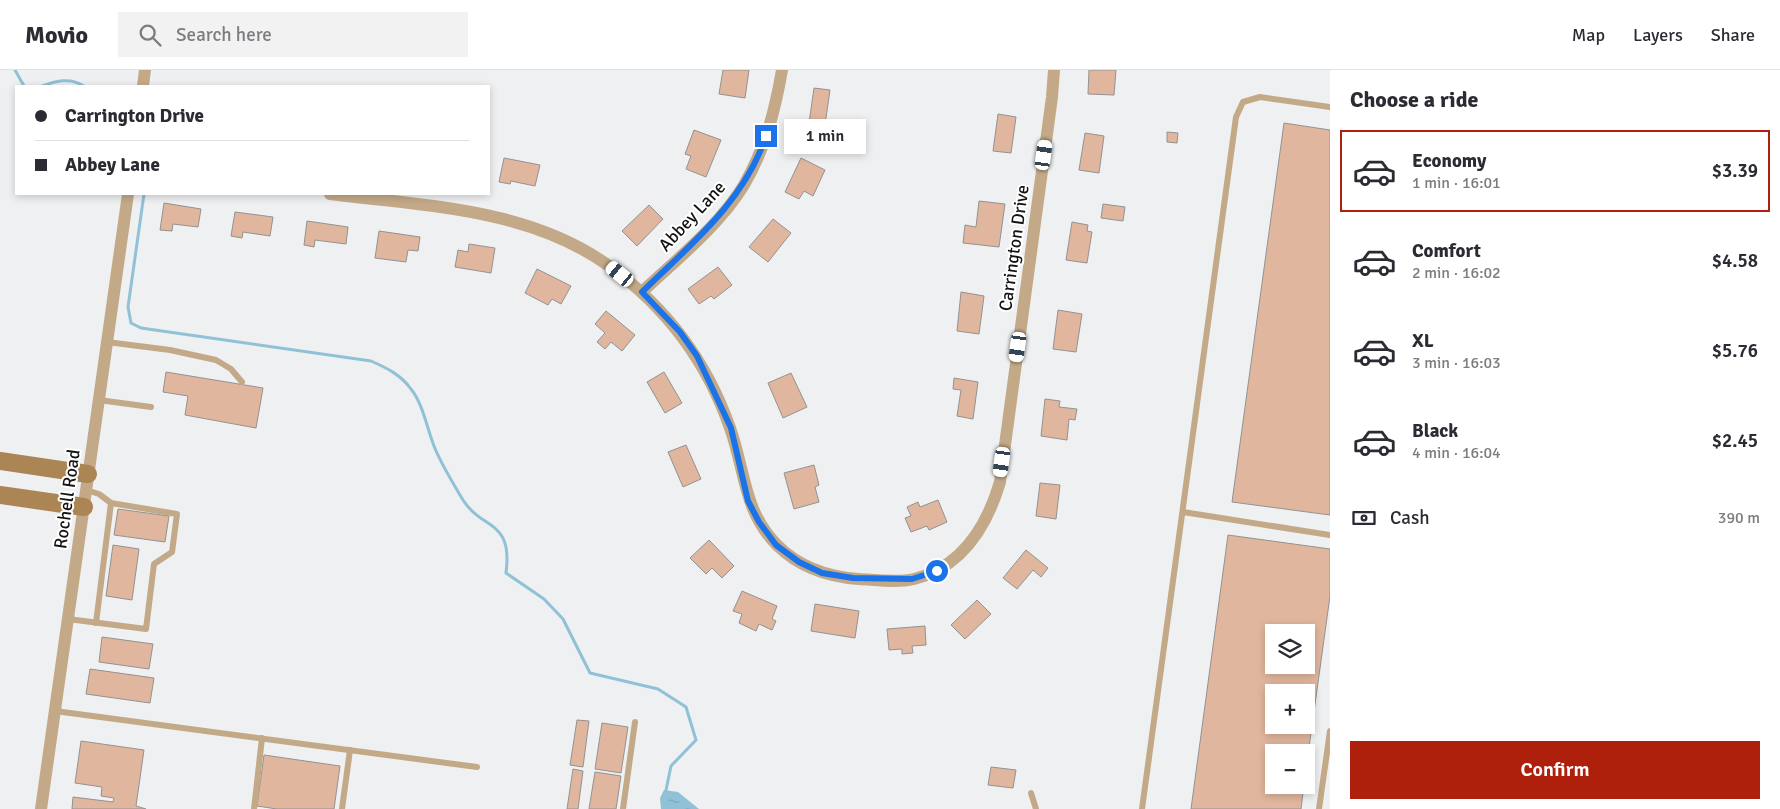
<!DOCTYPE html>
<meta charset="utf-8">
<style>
body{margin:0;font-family:Signika,sans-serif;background:#f2f2f3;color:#2b2b33;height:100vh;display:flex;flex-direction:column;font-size:19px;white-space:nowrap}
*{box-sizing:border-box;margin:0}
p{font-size:16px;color:#7c7c81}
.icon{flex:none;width:28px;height:28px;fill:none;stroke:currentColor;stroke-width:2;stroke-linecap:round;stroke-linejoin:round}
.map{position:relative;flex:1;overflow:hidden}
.panel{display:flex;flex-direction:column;background:#fff;width:450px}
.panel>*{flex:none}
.banner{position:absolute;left:15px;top:15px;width:475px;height:110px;border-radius:0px;box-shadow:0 2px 8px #0003;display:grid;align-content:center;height:110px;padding:0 20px;background:#fff}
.fabs{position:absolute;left:1265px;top:554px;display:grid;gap:10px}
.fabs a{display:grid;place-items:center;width:50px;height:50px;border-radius:0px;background:#fff;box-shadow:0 2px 8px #0003;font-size:25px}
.end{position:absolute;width:22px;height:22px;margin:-11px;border:6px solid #1a73e8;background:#fff;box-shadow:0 0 0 2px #fff}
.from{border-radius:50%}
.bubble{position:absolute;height:35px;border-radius:0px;background:#fff;box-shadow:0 2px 8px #0003;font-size:16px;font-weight:600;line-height:35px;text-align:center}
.car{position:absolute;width:15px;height:30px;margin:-15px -8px;border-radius:6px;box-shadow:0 0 4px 1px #0007;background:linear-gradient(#fff 24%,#345 0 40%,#fff 0 76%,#345 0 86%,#fff 0)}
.banner b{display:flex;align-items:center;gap:18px;height:48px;font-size:19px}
.banner b+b{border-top:1px solid #e1e1e2}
.banner i{width:12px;height:12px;background:#2b2b33}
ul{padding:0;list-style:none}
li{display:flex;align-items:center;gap:15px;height:82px;margin:0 10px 8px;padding:0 10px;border:2px solid transparent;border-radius:0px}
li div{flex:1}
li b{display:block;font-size:19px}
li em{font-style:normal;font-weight:600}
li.current{border-color:#af200c}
li>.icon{width:45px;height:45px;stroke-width:1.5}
h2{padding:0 20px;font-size:22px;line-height:60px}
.pay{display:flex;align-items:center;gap:12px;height:55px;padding:0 20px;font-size:19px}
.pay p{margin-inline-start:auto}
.button{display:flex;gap:10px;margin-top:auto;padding:10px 20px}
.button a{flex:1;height:58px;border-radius:0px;background:#af200c;color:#fff;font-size:20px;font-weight:600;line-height:58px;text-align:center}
header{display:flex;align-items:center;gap:30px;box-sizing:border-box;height:70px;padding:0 25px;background:#fff;border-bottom:1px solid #e1e1e2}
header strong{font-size:24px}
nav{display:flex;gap:28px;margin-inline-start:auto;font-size:18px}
.search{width:350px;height:45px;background:#f2f2f3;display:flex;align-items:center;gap:12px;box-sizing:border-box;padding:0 18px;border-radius:0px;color:#7c7c81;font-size:19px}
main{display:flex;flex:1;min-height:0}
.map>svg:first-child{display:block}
.water{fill:url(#water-ripples)}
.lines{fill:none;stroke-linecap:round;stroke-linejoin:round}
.stream{stroke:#90c1d7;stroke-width:3}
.building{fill:#e1b69e;stroke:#939291;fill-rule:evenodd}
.lane{stroke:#c3a988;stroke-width:6}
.street{stroke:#c3a988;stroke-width:12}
.secondary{stroke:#ac8554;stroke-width:18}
.route{stroke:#1a73e8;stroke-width:6}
.labels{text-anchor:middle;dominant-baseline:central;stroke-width:4;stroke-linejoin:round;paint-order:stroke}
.street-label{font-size:18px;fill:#131313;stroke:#fff}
</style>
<header>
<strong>Movio</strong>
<div class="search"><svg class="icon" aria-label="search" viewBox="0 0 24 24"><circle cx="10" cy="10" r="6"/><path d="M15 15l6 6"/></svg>Search here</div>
<nav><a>Map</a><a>Layers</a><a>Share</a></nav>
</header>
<main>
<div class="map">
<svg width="1330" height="739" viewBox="0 0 1330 739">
<defs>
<pattern id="water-ripples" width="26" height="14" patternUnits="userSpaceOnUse" patternTransform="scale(1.25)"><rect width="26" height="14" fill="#90c1d7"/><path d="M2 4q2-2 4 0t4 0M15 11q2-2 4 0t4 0" fill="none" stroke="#7ba5b8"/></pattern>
</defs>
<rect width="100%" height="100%" fill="#eff0f1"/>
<polygon class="water" points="664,720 678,722 699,739 661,739 660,728"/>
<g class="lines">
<g class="stream">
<polyline points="15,0 24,16"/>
<path d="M42,16c14,-5 28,-9 42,0"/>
<path d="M144,124l-16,113 3,16 10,5 230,33c16,7 30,14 40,28 12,15 16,39 23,57 7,18 19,37 29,54 20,31 50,19 43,73l38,26 19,20 27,54 68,16 28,18 10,33 -25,26 -6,29"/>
</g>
</g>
<g class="building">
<polygon points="723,0 749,0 745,28 719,24"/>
<polygon points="1089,0 1116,0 1114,25 1088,24"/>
<polygon points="814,18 830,20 825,55 809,53"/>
<polygon points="998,44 1016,47 1011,83 993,81"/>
<polygon points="1284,53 1330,60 1330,445 1232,432"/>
<polygon points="694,60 721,70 706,107 686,99 691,86 685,84"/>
<polygon points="1167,62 1178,63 1177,73 1167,72"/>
<polygon points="1085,63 1104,66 1099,103 1079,100"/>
<polygon points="504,88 540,95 535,116 511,111 510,114 499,112"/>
<polygon points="801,88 825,100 813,126 804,121 799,129 785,122"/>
<polygon points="979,131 1005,134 999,177 963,173 965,155 976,157"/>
<polygon points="164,133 201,139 198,157 173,154 172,161 160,160"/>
<polygon points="1103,134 1125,137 1123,151 1101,148"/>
<polygon points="649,135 663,149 637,176 622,161"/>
<polygon points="235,142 273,147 270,166 243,162 242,168 231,166"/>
<polygon points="773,149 791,163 768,192 749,177"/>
<polygon points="307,151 348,157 346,174 315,170 314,177 304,175"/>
<polygon points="1072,152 1088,155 1087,161 1092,162 1087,193 1066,190"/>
<polygon points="379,161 420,167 418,181 408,180 406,192 375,188"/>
<polygon points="469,174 495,178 491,203 455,197 458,180 468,182"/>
<polygon points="718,197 732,215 714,229 711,226 699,234 688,219"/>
<polygon points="537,199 571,216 561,234 552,229 548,235 525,223"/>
<polygon points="961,222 984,226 979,264 957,261"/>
<polygon points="1058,240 1082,244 1076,282 1053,279"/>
<polygon points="606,241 635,265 622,281 611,272 605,279 597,272 605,263 595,254"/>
<polygon points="166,302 263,318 256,358 185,345 188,326 163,322"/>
<polygon points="664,302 682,333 665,343 647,312"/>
<polygon points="791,303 807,337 783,348 768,313"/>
<polygon points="954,308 978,312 973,349 957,346 961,320 953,319"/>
<polygon points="1045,329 1060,331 1059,337 1077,339 1075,350 1069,349 1067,370 1041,366"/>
<polygon points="686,375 701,409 683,417 668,382"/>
<polygon points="814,395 819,415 815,417 819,432 794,439 784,403"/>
<polygon points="1040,413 1060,415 1056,449 1036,446"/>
<polygon points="938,430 947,452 929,460 927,456 911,462 905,448 911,446 907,437 918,432 920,437"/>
<polygon points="118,439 169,446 165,472 114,465"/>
<path d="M1228,465l102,14v47l-24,173v-17h-32v33h30l-3,24h-110zM1274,562h32v33h-32zM1274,622h32v33h-32z"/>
<polygon points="709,470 734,496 722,508 712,498 706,504 690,488"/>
<polygon points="113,475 139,479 132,530 106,526"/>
<polygon points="1026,480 1048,498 1041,507 1033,500 1017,519 1003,508"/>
<polygon points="742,521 777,536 772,549 776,551 772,560 759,554 756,561 739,553 742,544 733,541"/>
<polygon points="977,530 991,544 965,569 951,555"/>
<polygon points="815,534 859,541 855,568 811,561"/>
<polygon points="925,556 926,575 912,576 913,583 902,584 902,579 889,580 887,559"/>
<polygon points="102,567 153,574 149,599 99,592"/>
<polygon points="90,599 154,608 150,633 86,624"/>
<polygon points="577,650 589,651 583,697 570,695"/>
<polygon points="602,653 628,657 621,703 595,699"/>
<polygon points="81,671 144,680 136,736 146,739 72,739 73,727 113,732 114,728 101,726 102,717 75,713"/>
<polygon points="264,685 340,696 334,739 277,739 257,736"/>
<polygon points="991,697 1016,700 1013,718 988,715"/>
<polygon points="573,699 583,701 578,739 567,739"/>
<polygon points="595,702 621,706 616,739 589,739"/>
</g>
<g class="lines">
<g class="lane">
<polyline points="107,272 170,280 216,290 231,299 242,312"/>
<polyline points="99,330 151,337"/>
<polyline points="1183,442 1330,465"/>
<polyline points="68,549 146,559 154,494 172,482 177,444 111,433 99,424 86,420"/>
<polyline points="96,553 111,433"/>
<polyline points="55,641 477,697"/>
<polyline points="1031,723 1036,739"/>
<polyline points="254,739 262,668"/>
<polyline points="342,739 350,680"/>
<polyline points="623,739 635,652"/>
<polyline points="1142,739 1236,47 1243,32 1260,27 1330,37"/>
<polyline points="1319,739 1330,661"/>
</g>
<g class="street">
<polyline points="143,16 145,0"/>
<path d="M330,124c94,12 199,14 279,72 57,41 98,96 121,162 15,41 13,83 47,117 22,22 52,32 82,34 18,1 38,4 55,0 48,-12 73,-53 86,-97l52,-385 2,-27"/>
<path d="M642,222c35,-33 77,-66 102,-107 21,-36 31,-74 38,-115"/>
<polyline points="41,739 128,124"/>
</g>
<g class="secondary">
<polyline points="0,391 88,404"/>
<polyline points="0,425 84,437"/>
</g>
</g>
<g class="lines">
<path class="route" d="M766,66c-22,66 -76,109 -124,156l38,40 17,24 34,72 17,73 11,21 17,23 23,17 23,11 31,5 59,1 25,-8"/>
</g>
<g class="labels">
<g class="street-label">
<text transform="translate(692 146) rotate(-47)">Abbey Lane</text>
<text transform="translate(1014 178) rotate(-82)">Carrington Drive</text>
<text transform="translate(67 429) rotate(-82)">Rochell Road</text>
</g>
</g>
</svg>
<div class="fabs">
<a><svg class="icon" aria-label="layers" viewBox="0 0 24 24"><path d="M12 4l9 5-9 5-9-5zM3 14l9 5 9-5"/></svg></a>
<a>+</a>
<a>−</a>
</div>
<i class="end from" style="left:937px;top:501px"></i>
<i class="end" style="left:766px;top:66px"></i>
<div class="bubble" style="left:784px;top:49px;width:82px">1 min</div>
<i class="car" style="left:1044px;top:85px;rotate:8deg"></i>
<i class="car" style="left:620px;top:204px;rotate:309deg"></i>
<i class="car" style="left:1018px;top:277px;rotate:188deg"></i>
<i class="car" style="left:1002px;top:392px;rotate:188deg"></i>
<div class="banner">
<b><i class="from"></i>Carrington Drive</b>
<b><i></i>Abbey Lane</b>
</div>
</div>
<section class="panel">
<h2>Choose a ride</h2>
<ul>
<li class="current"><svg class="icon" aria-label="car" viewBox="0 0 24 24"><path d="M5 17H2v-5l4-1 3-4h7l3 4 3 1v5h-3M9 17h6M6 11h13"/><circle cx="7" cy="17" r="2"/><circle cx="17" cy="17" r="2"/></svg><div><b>Economy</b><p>1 min · 16:01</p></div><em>$3.39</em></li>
<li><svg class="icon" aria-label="car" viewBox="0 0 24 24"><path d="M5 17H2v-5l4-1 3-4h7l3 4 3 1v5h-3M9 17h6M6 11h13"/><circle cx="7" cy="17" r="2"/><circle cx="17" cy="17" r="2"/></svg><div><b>Comfort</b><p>2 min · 16:02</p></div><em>$4.58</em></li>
<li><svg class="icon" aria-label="car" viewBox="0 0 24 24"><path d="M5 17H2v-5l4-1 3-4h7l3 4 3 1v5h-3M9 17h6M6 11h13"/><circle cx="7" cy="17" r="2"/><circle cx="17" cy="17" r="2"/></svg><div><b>XL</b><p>3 min · 16:03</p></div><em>$5.76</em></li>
<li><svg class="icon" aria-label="car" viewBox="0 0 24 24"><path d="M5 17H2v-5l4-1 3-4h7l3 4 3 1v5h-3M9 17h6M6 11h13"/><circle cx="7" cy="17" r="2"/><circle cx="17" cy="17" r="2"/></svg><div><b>Black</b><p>4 min · 16:04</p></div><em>$2.45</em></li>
</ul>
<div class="pay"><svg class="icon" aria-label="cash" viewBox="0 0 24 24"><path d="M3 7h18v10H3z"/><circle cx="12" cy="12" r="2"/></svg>Cash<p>390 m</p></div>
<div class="button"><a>Confirm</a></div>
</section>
</main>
